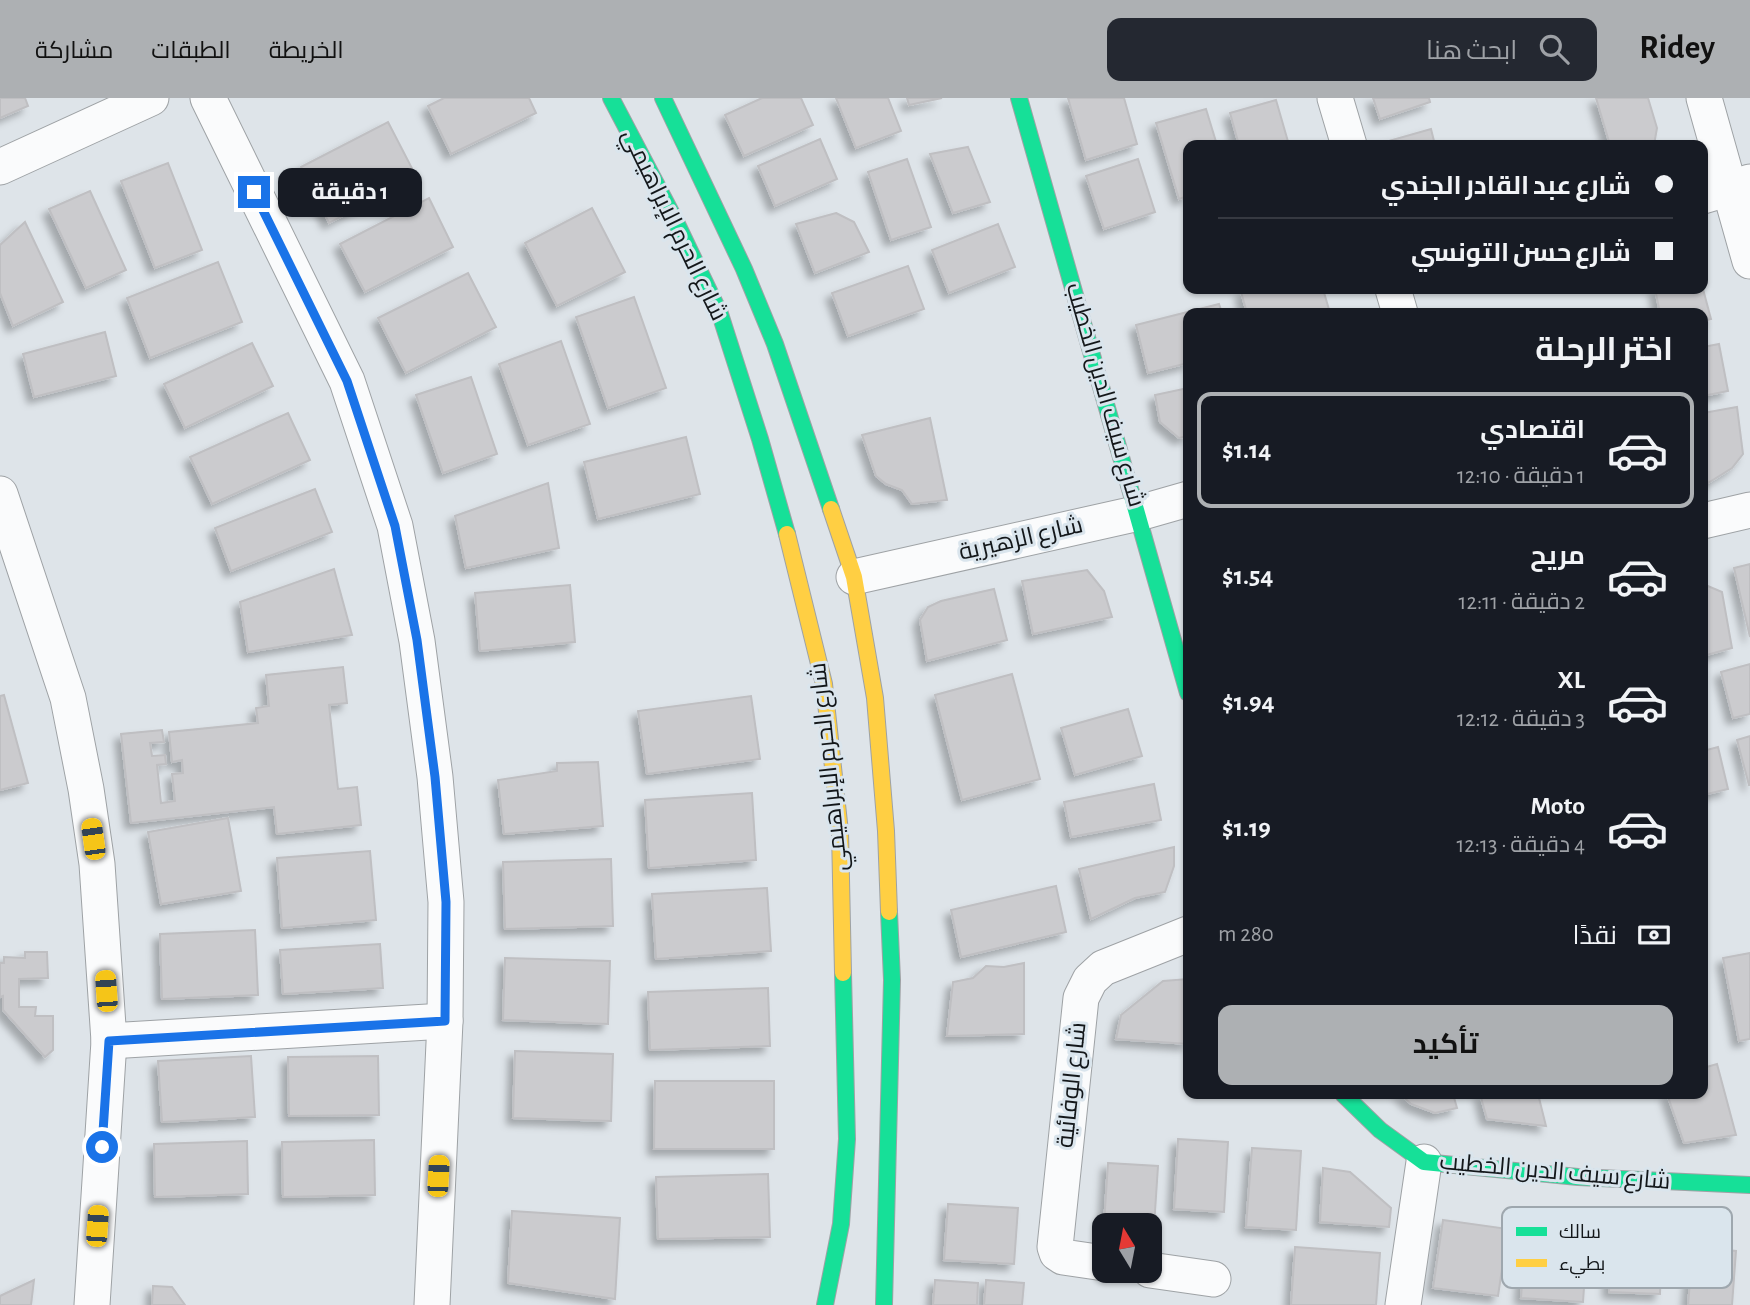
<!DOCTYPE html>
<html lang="ar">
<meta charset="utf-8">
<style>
body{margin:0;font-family:"Alegreya Sans",Cairo,sans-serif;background:#242831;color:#f1f3f6;direction:rtl;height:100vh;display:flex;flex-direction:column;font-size:26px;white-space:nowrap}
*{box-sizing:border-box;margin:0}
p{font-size:23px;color:#9ea1a6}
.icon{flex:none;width:38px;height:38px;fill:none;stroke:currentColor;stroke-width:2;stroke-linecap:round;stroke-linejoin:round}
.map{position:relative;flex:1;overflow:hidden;direction:ltr}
.panel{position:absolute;left:1183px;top:210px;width:525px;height:791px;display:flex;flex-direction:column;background:#171b24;border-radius:14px;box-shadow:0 2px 5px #0004;direction:rtl}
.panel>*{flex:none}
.guide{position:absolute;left:1183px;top:42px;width:525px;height:154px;border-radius:14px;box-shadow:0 2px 5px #0004;direction:rtl;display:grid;align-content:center;height:154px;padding:0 35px;background:#171b24}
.needle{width:46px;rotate:350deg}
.controls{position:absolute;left:1092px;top:1115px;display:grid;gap:14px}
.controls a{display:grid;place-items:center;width:70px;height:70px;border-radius:14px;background:#171b24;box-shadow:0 2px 5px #0004;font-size:35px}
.end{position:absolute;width:32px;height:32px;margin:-16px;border:9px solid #1a73e8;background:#fff;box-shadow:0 0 0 4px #fff}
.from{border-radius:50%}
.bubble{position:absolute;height:49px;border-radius:14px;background:#171b24;box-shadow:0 2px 5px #0004;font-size:23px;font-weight:700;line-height:49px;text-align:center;direction:rtl}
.car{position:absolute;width:21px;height:42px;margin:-21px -10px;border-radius:9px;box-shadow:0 0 5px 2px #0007;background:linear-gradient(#f5c518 24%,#345 0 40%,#f5c518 0 76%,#345 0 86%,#f5c518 0)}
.guide b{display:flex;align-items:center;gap:24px;height:66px;font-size:26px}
.guide b+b{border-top:2px solid #363941}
.guide i{width:18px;height:18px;background:#f1f3f6}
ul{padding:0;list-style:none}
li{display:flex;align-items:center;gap:21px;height:116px;margin:0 14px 10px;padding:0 21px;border:4px solid transparent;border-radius:14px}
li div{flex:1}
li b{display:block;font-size:26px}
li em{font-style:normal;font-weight:700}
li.selected{border-color:#adb0b3}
li>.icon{width:63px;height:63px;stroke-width:1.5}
h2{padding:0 35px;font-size:32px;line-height:84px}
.pay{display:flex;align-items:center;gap:18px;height:77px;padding:0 35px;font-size:26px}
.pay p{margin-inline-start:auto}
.action{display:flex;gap:14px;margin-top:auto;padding:14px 35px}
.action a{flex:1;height:80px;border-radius:14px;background:#adb0b3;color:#111;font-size:28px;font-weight:700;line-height:80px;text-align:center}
header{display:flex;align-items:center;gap:42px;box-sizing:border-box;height:98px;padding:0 35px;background:#adb0b3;color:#111}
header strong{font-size:33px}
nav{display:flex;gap:38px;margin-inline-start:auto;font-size:24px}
.search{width:490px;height:63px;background:#242831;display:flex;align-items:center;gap:18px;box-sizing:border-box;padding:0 24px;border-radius:14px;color:#9ea1a6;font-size:26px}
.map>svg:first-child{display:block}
.building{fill:#cbcbce;stroke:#bfbfc2;stroke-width:2;filter:url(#shadow)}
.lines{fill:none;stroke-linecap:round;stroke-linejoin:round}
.street-casing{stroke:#9ea2a5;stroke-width:37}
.fast-casing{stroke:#9ea2a5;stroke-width:18}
.slow-casing{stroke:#9ea2a5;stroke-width:18}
.street{stroke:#fafbfc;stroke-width:35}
.fast{stroke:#16e098;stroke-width:16}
.slow{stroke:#ffcf43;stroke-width:16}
.route{stroke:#1a73e8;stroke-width:9}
.labels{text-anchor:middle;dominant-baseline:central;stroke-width:6;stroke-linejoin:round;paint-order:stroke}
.street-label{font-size:24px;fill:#13171a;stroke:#dae5ed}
.key{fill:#dae5ed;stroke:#9ea7ae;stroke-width:2}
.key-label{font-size:19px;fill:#13171a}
</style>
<header>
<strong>Ridey</strong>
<div class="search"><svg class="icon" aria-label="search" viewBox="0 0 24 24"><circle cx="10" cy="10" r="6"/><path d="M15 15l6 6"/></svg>ابحث هنا</div>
<nav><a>الخريطة</a><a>الطبقات</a><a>مشاركة</a></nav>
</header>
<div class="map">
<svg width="1750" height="1207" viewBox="0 0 1750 1207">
<defs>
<filter id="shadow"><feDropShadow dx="-6" dy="6" stdDeviation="3.5" flood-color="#0004"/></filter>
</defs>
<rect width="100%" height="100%" fill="#dee4e9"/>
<g class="building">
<polygon points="0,0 25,0 28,8 0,20"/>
<polygon points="444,0 529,0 536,15 451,56 428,8"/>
<polygon points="762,0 801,0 813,27 744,58 725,17"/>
<polygon points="836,0 888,0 901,33 856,50"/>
<polygon points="907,0 942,0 909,7"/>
<polygon points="1068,0 1124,0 1137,46 1086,62"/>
<polygon points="1373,0 1429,0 1430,4 1380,21"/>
<polygon points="1596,0 1648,0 1657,30 1654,47 1610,47"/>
<polygon points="1276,2 1289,47 1239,47 1230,15"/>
<polygon points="1206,11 1217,47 1188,47 1188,98 1179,101 1156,25"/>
<polygon points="388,24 417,80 329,125 301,69"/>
<polygon points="1431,31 1435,47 1387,47 1385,44"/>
<polygon points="820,41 837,81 775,108 758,68"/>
<polygon points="968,49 990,104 953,115 930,56"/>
<polygon points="907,61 931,129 891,142 868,74"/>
<polygon points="1138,61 1155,114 1104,131 1086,78"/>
<polygon points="168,65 202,152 155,170 121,83"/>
<polygon points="90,93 126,172 86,190 49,111"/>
<polygon points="429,100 453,149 365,194 340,146"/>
<polygon points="592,110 625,174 557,208 525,145"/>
<polygon points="836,115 854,124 869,154 815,175 796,126"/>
<polygon points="25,124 63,204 13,228 0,195 0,147"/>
<polygon points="998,126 1015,169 949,195 932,152"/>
<polygon points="218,164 242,224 150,260 127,200"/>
<polygon points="908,168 924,211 848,238 832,195"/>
<polygon points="468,175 496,229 406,275 378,220"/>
<polygon points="1251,191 1323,191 1330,215 1247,215 1241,194"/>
<polygon points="1655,191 1703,191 1711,221 1703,223 1703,215 1660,215"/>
<polygon points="634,199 666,290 608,310 576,219"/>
<polygon points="1219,206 1222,215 1188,215 1188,265 1148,275 1136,227"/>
<polygon points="105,234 116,278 34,299 23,256"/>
<polygon points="561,243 590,326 528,347 499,266"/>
<polygon points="252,245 273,288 185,330 164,286"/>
<polygon points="1719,246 1728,293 1703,298 1703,249"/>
<polygon points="471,279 497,356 443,375 416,297"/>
<polygon points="1188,290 1188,338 1179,340 1160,324 1155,297"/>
<polygon points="1737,309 1743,356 1732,370 1708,385 1703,372 1703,315"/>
<polygon points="288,315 310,362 212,406 190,359"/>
<polygon points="930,320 947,402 912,406 902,392 886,386 876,378 862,337"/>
<polygon points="686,339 700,396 598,421 584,364"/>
<polygon points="548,385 559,450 466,470 455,418"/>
<polygon points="315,391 332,434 231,473 215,430"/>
<polygon points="1750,466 1750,539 1734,470"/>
<polygon points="334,471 352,537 248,554 240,504"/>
<polygon points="1087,472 1104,493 1112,519 1033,536 1022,483"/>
<polygon points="1703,486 1722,494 1732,550 1703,558"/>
<polygon points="570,487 575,544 480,553 475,495"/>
<polygon points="994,491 1007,542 927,563 920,522 928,509 941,503"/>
<polygon points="1750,566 1750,616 1733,620 1721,574"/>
<polygon points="343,569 347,605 329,607 338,691 357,689 361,727 277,736 274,709 131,725 121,636 162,632 164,644 150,645 152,658 165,657 166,666 157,667 161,705 175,703 172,676 183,675 182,662 172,664 169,634 258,625 256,610 269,608 266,577"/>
<polygon points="1012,576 1040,681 962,702 935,597"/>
<polygon points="4,597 28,685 0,692 0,598"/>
<polygon points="751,598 760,661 647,676 638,613"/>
<polygon points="1128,611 1142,658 1075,677 1061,630"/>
<polygon points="1750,638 1750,687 1749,687 1737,642"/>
<polygon points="1718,649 1728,691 1703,697 1703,653"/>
<polygon points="598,664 603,728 504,736 498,682 557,673 557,665"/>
<polygon points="1154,686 1161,722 1071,739 1064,704"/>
<polygon points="752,695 756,762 649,770 645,702"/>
<polygon points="228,720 241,793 161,806 148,734"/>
<polygon points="1174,749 1174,768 1165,794 1135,800 1091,821 1079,771"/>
<polygon points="370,753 376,822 282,830 277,760"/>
<polygon points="611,761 613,828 505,831 503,764"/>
<polygon points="1056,788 1066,834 961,859 951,812"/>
<polygon points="767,790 771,853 656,861 652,796"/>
<polygon points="255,832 258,897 162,901 160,836"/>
<polygon points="380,846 383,890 283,896 280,852"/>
<polygon points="25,854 47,854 48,880 19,881 19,909 36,909 35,918 53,918 53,952 45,959 3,912 3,898 0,899 0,865 4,865 4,859 25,860"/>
<polygon points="1750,855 1750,941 1739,943 1723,860"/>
<polygon points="505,860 610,863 608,926 503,922"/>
<polygon points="1024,865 1024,936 947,938 953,884 973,880 986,868 1004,869"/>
<polygon points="1188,881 1188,946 1116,941 1121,917 1163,883"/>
<polygon points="768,890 770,948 650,952 648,894"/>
<polygon points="515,953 613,956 611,1023 513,1020"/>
<polygon points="251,958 255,1019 162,1024 158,963"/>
<polygon points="378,958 379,1017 289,1018 288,959"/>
<polygon points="1717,966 1736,1037 1684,1045 1667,996 1703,996 1703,970"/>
<polygon points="655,983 774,983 774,1051 654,1051"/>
<polygon points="1400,996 1453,996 1457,1010 1435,1015 1411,1006"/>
<polygon points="1480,996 1538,996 1546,1028 1487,1021"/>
<polygon points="1178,1041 1228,1044 1224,1114 1174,1111"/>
<polygon points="374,1042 375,1097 283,1099 282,1044"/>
<polygon points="247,1043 248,1096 155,1099 154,1046"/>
<polygon points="1252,1050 1301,1053 1296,1132 1246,1129"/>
<polygon points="1108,1065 1158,1068 1153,1144 1150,1144 1150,1127 1104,1127 1103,1141"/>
<polygon points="1323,1070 1350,1074 1391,1110 1389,1129 1320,1124"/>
<polygon points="768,1076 770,1139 658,1141 656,1079"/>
<polygon points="948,1106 1018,1110 1014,1166 944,1162"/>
<polygon points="512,1113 620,1120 615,1201 508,1185"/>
<polygon points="1443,1122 1508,1131 1498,1198 1433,1190"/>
<polygon points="1526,1127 1588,1131 1583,1204 1521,1200"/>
<polygon points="1611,1132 1662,1134 1660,1196 1609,1194"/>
<polygon points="1295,1149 1380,1155 1376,1207 1291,1207"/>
<polygon points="1693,1149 1736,1153 1732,1207 1688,1207"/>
<polygon points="34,1182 31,1207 0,1207 0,1198"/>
<polygon points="935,1182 978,1185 977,1207 933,1207"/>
<polygon points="986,1182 1024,1185 1022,1207 984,1207"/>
<polygon points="153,1188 172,1189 185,1207 152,1207"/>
</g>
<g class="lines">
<defs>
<g id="street">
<polyline points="208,0 347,283 395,428 417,543 435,679 446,804 445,923 432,1207"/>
<polyline points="1335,0 1349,47"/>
<polyline points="1704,0 1750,163"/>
<polyline points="0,69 151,0"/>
<polyline points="1703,98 1750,84"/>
<polyline points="1393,191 1400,215"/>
<polyline points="0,396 68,600 86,691 97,766 109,943 92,1207"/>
<polyline points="1703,423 1750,412"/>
<polyline points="854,479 1139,415 1188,401"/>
<polyline points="109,943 445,923"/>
<polyline points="1104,1165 1063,1159 1057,1155 1055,1149 1081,900 1090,882 1103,870 1188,836"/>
<polyline points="1150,1172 1213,1181"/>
<polyline points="1403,1207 1424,1064"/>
</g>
<g id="fast">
<polyline points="611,0 675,122 720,216 760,341 787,436"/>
<polyline points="663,0 744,171 775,246 831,411"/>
<polyline points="1019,0 1188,595"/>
<polyline points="1343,996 1380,1032 1424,1064 1578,1079 1750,1087"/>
<polyline points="825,1207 841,1126 847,1041 843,875"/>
<polyline points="884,1207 892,882 889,814"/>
</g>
<g id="slow">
<polyline points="831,411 854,479 875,600 886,733 889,814"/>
<polyline points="787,436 824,586 840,734 843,875"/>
</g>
</defs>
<use href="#street" class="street-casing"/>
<use href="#fast" class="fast-casing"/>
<use href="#slow" class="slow-casing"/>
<use href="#street" class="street"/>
<use href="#fast" class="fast"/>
<use href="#slow" class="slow"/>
</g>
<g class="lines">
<polyline class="route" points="102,1049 109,943 445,923 446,804 435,679 417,542 395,428 347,283 254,94"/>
</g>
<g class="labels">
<g class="street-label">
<text transform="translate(674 127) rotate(64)">شارع الحرم الإبراهيمي</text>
<text transform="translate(1105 297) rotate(74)">شارع سيف الدين الخطيب</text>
<text transform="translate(1021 441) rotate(-13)">شارع الزهيرية</text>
<text transform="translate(829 669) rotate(-96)">شارع الحرم الإبراهيمي</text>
<text transform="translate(1072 987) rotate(-84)">شارع الوفائية</text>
<text transform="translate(1555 1074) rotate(5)">شارع سيف الدين الخطيب</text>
</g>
</g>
<rect x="1502" y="1109" width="230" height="81" rx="10" class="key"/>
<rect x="1516" y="1129" width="31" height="9" fill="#16e098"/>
<rect x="1516" y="1161" width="31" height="8" fill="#ffcf43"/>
<g class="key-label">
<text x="1559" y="1140">سالك</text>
<text x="1559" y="1172">بطيء</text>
</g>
</svg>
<div class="controls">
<a><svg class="needle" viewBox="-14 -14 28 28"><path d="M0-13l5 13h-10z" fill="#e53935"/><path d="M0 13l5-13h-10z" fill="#9ea1a6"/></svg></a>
</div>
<i class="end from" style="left:102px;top:1049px"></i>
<i class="end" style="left:254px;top:94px"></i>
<div class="bubble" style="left:278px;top:70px;width:144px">1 دقيقة</div>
<i class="car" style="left:93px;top:741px;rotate:352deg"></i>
<i class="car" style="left:106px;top:893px;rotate:356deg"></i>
<i class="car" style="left:438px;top:1078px;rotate:3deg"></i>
<i class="car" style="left:97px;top:1128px;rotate:4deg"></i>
<div class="guide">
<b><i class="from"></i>شارع عبد القادر الجندي</b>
<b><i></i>شارع حسن التونسي</b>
</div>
<section class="panel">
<h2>اختر الرحلة</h2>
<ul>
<li class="selected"><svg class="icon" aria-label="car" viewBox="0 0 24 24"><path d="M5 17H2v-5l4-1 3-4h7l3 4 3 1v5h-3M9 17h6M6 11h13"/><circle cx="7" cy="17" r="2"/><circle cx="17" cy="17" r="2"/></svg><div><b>اقتصادي</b><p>1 دقيقة · 12:10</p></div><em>$1.14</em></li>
<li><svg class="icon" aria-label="car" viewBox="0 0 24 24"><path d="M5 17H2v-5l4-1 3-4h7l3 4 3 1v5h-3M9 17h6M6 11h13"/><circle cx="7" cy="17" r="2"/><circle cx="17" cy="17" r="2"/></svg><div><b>مريح</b><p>2 دقيقة · 12:11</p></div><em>$1.54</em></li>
<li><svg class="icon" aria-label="car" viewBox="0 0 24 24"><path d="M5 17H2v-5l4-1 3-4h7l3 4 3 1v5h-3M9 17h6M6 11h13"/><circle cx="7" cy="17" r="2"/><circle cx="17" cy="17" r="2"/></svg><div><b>XL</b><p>3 دقيقة · 12:12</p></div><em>$1.94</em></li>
<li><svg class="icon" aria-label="car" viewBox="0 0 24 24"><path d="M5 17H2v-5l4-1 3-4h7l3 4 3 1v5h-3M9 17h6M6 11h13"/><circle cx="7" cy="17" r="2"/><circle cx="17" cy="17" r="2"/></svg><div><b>Moto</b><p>4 دقيقة · 12:13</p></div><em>$1.19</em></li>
</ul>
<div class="pay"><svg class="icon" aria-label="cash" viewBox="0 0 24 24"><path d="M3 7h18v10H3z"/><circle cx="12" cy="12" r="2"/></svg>نقدًا<p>280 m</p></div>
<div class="action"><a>تأكيد</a></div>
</section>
</div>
